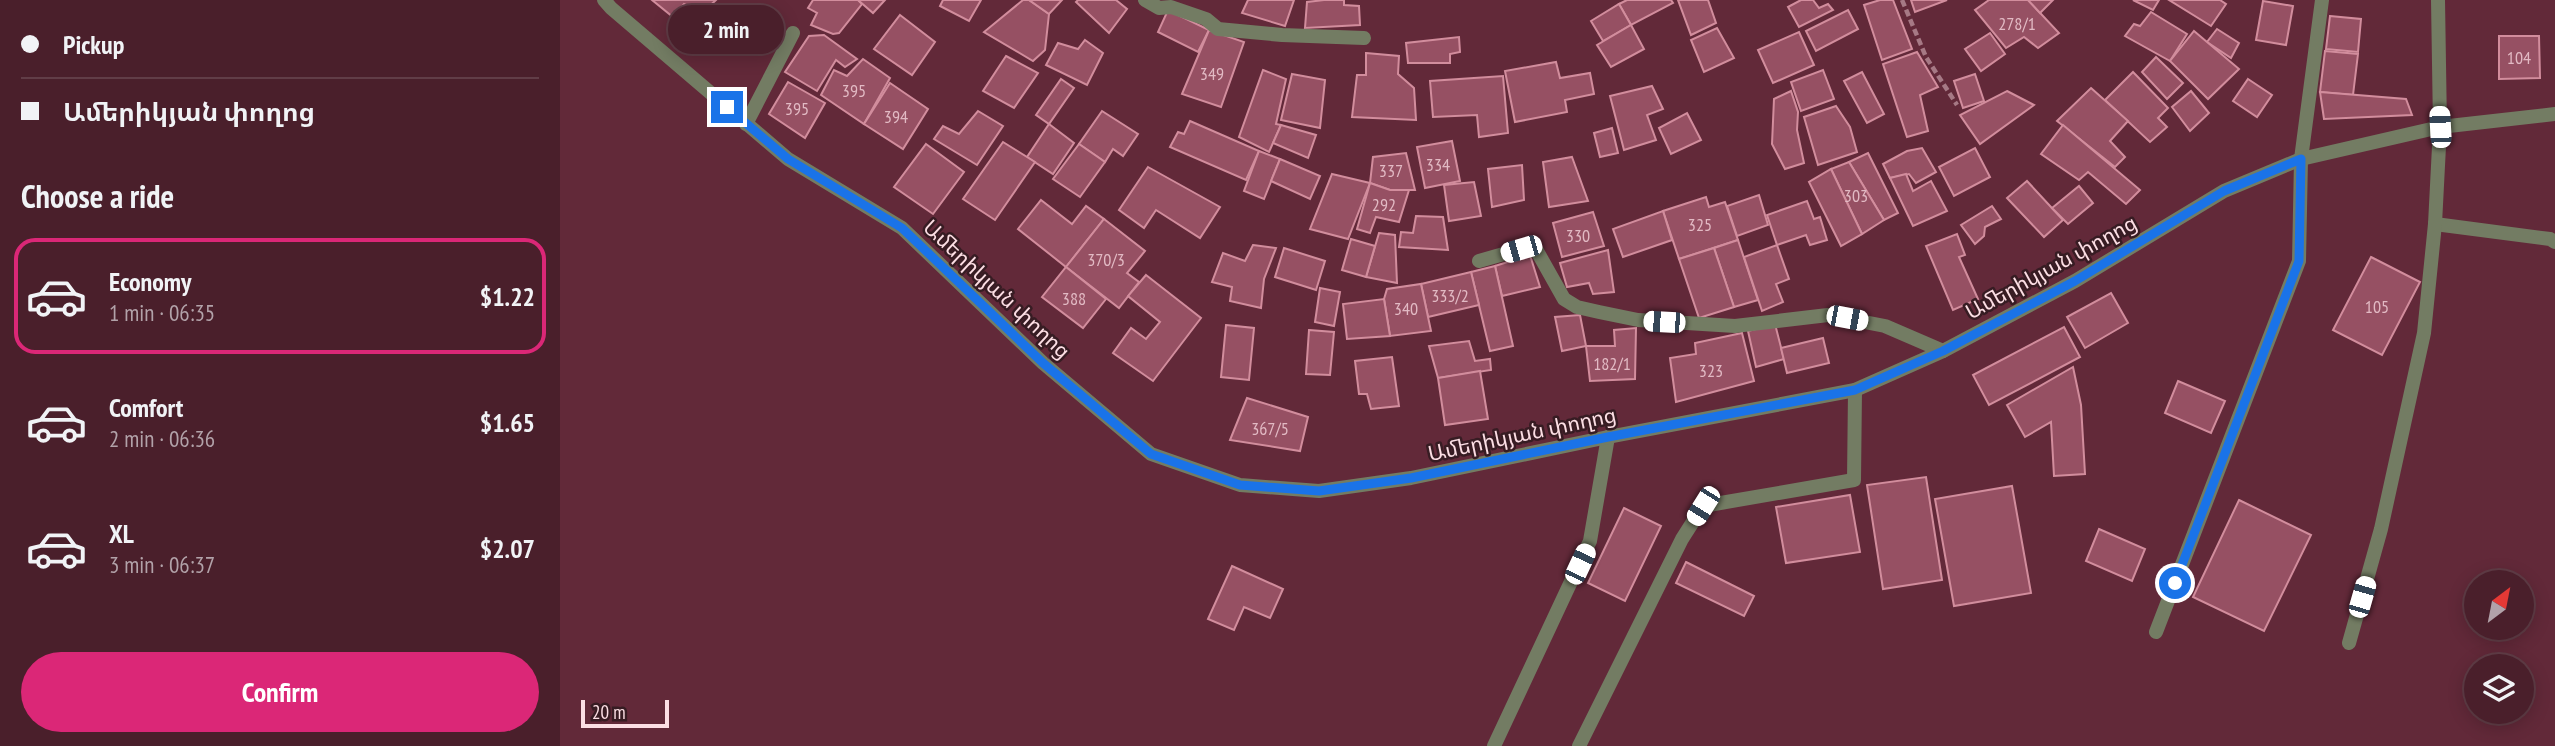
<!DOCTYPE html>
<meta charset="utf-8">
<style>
body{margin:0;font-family:"PT Sans Narrow","Noto Sans Armenian",sans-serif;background:#542c37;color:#f1f3f6;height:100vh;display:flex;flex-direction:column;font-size:26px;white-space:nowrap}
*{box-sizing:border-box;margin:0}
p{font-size:23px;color:#b2a2a9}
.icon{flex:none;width:38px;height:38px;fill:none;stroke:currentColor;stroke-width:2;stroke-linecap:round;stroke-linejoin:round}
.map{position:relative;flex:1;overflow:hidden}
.panel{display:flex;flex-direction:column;background:#4a1f2b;width:560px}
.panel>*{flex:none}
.hud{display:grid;align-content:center;height:154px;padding:0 21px;background:#4a1f2b}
.needle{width:46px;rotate:32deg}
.fabs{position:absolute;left:1904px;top:570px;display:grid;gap:14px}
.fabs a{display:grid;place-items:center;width:70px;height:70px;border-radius:50%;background:#4a1f2b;box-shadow:0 4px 18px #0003,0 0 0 2px #613d47;font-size:35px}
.scale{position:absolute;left:21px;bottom:18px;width:88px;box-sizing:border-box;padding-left:7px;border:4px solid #fcdee4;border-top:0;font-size:19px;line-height:24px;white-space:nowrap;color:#fcdee4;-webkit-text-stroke:5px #371c23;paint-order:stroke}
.end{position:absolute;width:32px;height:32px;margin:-16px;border:9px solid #1a73e8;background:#fff;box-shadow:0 0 0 4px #fff}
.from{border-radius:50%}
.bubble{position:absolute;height:49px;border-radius:24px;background:#4a1f2b;box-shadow:0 4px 18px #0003,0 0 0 2px #613d47;font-size:23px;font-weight:800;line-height:49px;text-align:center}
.car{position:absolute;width:21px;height:42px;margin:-21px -10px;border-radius:9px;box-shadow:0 0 5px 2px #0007;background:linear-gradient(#fff 24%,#345 0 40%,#fff 0 76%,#345 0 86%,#fff 0)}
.hud b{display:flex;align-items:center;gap:24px;height:66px;font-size:26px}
.hud b+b{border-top:2px solid #613d47}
.hud i{width:18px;height:18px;background:#f1f3f6}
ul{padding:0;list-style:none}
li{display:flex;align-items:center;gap:21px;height:116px;margin:0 14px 10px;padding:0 7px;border:4px solid transparent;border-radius:21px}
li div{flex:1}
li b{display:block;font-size:26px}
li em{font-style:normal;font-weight:800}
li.on{border-color:#db2777}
li>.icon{width:63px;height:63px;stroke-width:1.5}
h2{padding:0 21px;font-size:32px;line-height:84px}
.action{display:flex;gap:14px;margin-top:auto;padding:14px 21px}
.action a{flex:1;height:80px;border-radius:42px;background:#db2777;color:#fff;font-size:28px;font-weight:800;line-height:80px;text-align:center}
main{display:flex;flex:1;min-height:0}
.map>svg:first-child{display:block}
.building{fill:#965063;stroke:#d28d9d;stroke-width:2}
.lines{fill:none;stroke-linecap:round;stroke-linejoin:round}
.path{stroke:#a67985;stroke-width:4.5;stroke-dasharray:7 3.5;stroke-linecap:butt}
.service{stroke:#737c63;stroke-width:14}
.minor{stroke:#737c63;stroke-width:14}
.tertiary{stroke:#737c63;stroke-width:14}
.route{stroke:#1a73e8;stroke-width:9}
.labels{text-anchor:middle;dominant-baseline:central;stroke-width:5;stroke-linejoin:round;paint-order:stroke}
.number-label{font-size:18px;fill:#e2bac4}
.street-label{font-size:21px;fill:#fcdee4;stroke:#371c23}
</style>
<main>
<section class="panel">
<div class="hud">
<b><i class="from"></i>Pickup</b>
<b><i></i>Ամերիկյան փողոց</b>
</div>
<h2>Choose a ride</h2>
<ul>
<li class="on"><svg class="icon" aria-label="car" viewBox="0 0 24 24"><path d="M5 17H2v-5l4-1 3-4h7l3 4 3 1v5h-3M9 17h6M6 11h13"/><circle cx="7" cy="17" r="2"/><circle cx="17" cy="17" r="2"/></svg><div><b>Economy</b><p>1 min · 06:35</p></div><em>$1.22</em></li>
<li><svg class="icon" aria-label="car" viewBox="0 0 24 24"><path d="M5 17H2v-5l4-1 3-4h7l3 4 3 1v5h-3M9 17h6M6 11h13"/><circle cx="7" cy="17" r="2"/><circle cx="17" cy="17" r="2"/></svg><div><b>Comfort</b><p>2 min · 06:36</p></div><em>$1.65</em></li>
<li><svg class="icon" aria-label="car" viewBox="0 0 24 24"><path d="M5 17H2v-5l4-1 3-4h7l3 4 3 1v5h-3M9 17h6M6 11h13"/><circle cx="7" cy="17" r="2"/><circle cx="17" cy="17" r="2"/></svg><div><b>XL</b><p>3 min · 06:37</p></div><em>$2.07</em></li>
</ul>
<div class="action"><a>Confirm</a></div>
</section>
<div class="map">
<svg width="1995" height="746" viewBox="0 0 1995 746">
<rect width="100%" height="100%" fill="#622939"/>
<g class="building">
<polygon points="92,0 156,0 142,13 124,4 113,17"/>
<polygon points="253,0 298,0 302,4 279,33 273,34 251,25 257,13 248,8"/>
<polygon points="298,0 325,0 313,13"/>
<polygon points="383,0 421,0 409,21 380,6"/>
<polygon points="463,0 469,0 489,14 485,50 473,61 424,32"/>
<polygon points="469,0 502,0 489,14"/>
<polygon points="518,0 556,0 567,9 549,33 516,2"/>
<polygon points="688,0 734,0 725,26 682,13"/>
<polygon points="764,0 784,0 784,5 799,6 800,25 745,28 747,2"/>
<polygon points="1067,0 1111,0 1113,3 1071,25 1059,4"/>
<polygon points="1118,0 1148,0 1156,23 1131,35"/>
<polygon points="1241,0 1253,0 1259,8 1268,4 1273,10 1239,27 1228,7"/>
<polygon points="1320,0 1333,0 1352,49 1322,60 1304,5"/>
<polygon points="1351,0 1387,0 1355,12"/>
<polygon points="1429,0 1468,0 1499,33 1478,48 1464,37 1446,48 1415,10"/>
<polygon points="1468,0 1493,0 1480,13"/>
<polygon points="1573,0 1599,0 1593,10"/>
<polygon points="1609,0 1660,0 1666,4 1651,26"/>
<polygon points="1703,1 1733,6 1726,45 1696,40"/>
<polygon points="1059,4 1071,25 1043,41 1031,21"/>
<polygon points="608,10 649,30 638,52 598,32"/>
<polygon points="1288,10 1298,29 1256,51 1246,31"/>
<polygon points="1591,12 1627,34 1610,61 1565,36 1574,24 1580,26"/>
<polygon points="340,15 375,42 352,75 314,49"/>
<polygon points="1770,16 1801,19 1798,52 1766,49"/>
<polygon points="1071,25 1084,49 1051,67 1037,45"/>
<polygon points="1157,28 1174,58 1144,72 1131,40"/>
<polygon points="1657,29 1679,43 1671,58 1647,42"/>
<polygon points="649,30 684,42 661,107 622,94"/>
<polygon points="1634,31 1679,69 1648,99 1610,61"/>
<polygon points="1239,32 1254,65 1213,83 1198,50"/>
<polygon points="1430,33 1445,54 1421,71 1405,49"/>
<polygon points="264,35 297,59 285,67 276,60 257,91 225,72 249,36"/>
<polygon points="1939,36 1979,36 1980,78 1939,79"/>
<polygon points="899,37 900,52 890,54 890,63 848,63 846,43"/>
<polygon points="525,40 543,53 527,85 486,65 498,43 518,49"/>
<polygon points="1765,51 1798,54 1793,95 1760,92"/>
<polygon points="1357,52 1378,87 1360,95 1368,131 1347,137 1323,64"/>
<polygon points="806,53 839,56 838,74 854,88 856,120 792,117 797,75 806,75"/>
<polygon points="446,56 478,73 454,108 423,91"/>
<polygon points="1596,57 1623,83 1607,99 1582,72"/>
<polygon points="303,59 330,78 304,124 261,95 274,70 287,76"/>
<polygon points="996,62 1000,78 1030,73 1034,94 1005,100 1007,112 955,122 945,71"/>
<polygon points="703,70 726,79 716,124 721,125 709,152 679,137"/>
<polygon points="1263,70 1274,99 1241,111 1231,82"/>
<polygon points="1302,72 1324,114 1307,123 1284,81"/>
<polygon points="1573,72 1608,108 1598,118 1607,127 1590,142 1545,100"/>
<polygon points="732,74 765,80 760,128 721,120"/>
<polygon points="1415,74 1424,101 1403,108 1394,81"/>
<polygon points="943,76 948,133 919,137 917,115 873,117 870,81"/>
<polygon points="501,79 514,88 489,124 476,115"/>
<polygon points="1688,79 1712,95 1697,117 1673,101"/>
<polygon points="228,82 265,103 245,138 209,114"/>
<polygon points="330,83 368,109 343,149 304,124"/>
<polygon points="1092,86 1103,109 1087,115 1096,140 1064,150 1050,96"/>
<polygon points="1531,88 1568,121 1550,141 1565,157 1555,167 1497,121"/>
<polygon points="1231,91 1238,112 1237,130 1244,163 1225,169 1212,144 1214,99"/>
<polygon points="1447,91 1474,105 1420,144 1400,115"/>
<polygon points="1631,91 1649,113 1630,131 1612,107"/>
<polygon points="1760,92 1846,99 1852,115 1764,119"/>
<polygon points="1276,106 1290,127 1297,152 1258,165 1244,117"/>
<polygon points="418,111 443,126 417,165 374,139 383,126 399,134"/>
<polygon points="542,111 578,134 563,156 553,149 545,162 519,144"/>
<polygon points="1127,113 1141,140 1111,154 1099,128"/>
<polygon points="630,121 699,151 686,180 610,147 618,132 624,134"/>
<polygon points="489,124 514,143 493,174 467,157"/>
<polygon points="721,125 756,135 748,158 713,143"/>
<polygon points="1503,125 1580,190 1566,204 1528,172 1519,180 1481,154"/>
<polygon points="1052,128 1058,153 1040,157 1034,133"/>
<polygon points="892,141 900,181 865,188 857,147"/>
<polygon points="443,142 475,162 435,220 403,199"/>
<polygon points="366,144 404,172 373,214 334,187"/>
<polygon points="519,144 545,162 520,197 493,179"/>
<polygon points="1362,148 1376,172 1356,183 1349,174 1330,178 1323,164 1347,151"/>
<polygon points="1415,148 1430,177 1394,196 1379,167"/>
<polygon points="699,151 720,159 704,199 684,191"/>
<polygon points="846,153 855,190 830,190 810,183 813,157"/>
<polygon points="1308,153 1338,213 1324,220 1289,162"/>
<polygon points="1012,157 1028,201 989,207 983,162"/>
<polygon points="720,159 760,176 750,199 711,181"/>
<polygon points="1289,162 1324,220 1302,234 1271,169"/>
<polygon points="962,165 964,200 932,207 928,169"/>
<polygon points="588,167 660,207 640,238 596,210 584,228 559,210"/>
<polygon points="1271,169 1302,234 1281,246 1249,182"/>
<polygon points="772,174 810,183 788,239 750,229"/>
<polygon points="1346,174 1353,191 1371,181 1387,211 1353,226 1330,178"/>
<polygon points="1467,181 1503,220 1484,237 1447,198"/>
<polygon points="914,182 921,216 889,221 884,185"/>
<polygon points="810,183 830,190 849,190 839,222 816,217 810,233 797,229"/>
<polygon points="1519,186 1533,203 1508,224 1492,208"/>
<polygon points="1199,195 1208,225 1177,236 1167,206"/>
<polygon points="1146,197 1149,207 1165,202 1178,240 1119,259 1103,211"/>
<polygon points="481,200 512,224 526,206 544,219 506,267 458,229"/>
<polygon points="1247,201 1254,219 1260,217 1267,240 1250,245 1246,235 1217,245 1207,215"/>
<polygon points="1432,206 1441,219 1425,227 1424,236 1415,244 1401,225"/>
<polygon points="1103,211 1112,240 1063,257 1053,229"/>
<polygon points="1033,212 1044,246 1002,257 993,223"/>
<polygon points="856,216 883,217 888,250 839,247 841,232 853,233"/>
<polygon points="544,219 585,251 567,273 579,282 559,308 506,267"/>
<polygon points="819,233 835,235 837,283 806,277"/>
<polygon points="1397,234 1405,255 1399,257 1418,299 1393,310 1366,246"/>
<polygon points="791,239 815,246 806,277 782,270"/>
<polygon points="1178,240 1198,300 1174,307 1154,248"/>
<polygon points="693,245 716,248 704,279 701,308 670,301 672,287 652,282 663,253 685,261"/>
<polygon points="1217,245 1229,279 1216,284 1223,302 1202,311 1184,257"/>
<polygon points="724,248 765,261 756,290 715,277"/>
<polygon points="1154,248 1174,307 1139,318 1119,259"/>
<polygon points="1048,250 1054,292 1033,294 1029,283 1007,287 1000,263"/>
<polygon points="970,255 980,287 942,296 935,266"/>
<polygon points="1811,257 1860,282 1822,355 1773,330"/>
<polygon points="935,266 953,346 930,351 911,272"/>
<polygon points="506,267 546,299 523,328 482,297"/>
<polygon points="911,272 919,305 868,317 861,284"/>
<polygon points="586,275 641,318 593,381 553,353 571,328 586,339 600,322 568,296"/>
<polygon points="861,284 871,331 830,336 824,299 827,289"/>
<polygon points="760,288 780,292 774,326 755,322"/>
<polygon points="1551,293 1568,323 1525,348 1507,317"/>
<polygon points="824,299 830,336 787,339 783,304"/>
<polygon points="1020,315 1026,346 1002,351 995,317"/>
<polygon points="1215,324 1224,359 1196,367 1188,331"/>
<polygon points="666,325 694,328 689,380 661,377"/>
<polygon points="1504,327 1520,357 1429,405 1413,375"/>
<polygon points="1076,328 1075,379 1030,381 1026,346 1055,346 1054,330"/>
<polygon points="749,330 774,332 770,375 746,374"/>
<polygon points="1182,333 1194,381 1116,402 1110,358 1136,354 1135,343"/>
<polygon points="1263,338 1269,363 1227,373 1221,348"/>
<polygon points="909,341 915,361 930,359 931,370 878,378 869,346"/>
<polygon points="832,357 839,406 811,409 807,394 799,394 795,361"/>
<polygon points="1513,367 1521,405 1525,474 1494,476 1491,422 1465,437 1447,405"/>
<polygon points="920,371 928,419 885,425 878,378"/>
<polygon points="1618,381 1665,401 1651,433 1605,413"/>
<polygon points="687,398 748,417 740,451 670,440"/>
<polygon points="1366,477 1382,580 1323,589 1307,485"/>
<polygon points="1452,486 1471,593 1394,606 1375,499"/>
<polygon points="1290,495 1300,552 1226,563 1216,507"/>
<polygon points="1679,500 1751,535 1704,631 1633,597"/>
<polygon points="1064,508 1101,526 1065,601 1028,583"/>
<polygon points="1539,529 1585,549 1572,581 1526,561"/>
<polygon points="1126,562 1194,596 1184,616 1116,583"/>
<polygon points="672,566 723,589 710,618 684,607 674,630 648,619"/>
</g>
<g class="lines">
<polyline class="path" points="1342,0 1366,57 1397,105"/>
<g class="service">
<polyline points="186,124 233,33"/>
<polyline points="1875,224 1990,239 1995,242"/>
<polyline points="919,261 961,249 977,251 1004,299 1017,307 1039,312 1078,320 1175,326 1268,315 1325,326 1383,351"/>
<polyline points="1596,632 1739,261 1741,159"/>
<polyline points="1789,643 1821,529 1864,333 1875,224 1880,127 1878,0"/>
<polyline points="1019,746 1122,539 1143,506 1294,480 1295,390"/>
</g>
<g class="minor">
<polyline points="585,0 599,8 611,7 646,19 658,29 722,35 804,38"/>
<polyline points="1741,159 1762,0"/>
<polyline points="934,746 1030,541 1048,437"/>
</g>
<polyline class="tertiary" points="44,0 51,8 228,159 342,228 483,363 591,454 680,485 759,491 851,478 1048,437 1295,390 1383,351 1515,281 1664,191 1741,159 1880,127 1995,114"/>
</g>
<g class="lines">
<polyline class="route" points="167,107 228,159 342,228 483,363 591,454 680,485 759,491 851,478 1048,437 1295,390 1383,351 1515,281 1664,191 1741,159 1739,261 1615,583"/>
</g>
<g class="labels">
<g class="number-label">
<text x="1457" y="23">278/1</text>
<text x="1959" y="57">104</text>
<text x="652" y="73">349</text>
<text x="294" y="90">395</text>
<text x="237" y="108">395</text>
<text x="336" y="116">394</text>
<text x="878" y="164">334</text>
<text x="831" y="170">337</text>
<text x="1296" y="195">303</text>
<text x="824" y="204">292</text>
<text x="1140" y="224">325</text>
<text x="1018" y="235">330</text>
<text x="546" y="259">370/3</text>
<text x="890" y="295">333/2</text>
<text x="514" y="298">388</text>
<text x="1817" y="306">105</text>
<text x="846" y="308">340</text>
<text x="1052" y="363">182/1</text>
<text x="1151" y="370">323</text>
<text x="710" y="428">367/5</text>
</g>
<g class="street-label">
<text transform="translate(1491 267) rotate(-29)">Ամերիկյան փողոց</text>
<text transform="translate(437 289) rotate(43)">Ամերիկյան փողոց</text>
<text transform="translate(962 434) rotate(-12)">Ամերիկյան փողոց</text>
</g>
</g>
</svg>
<div class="fabs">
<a><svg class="needle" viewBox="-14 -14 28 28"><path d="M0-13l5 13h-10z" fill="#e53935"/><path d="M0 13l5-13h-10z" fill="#b2a2a9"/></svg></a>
<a><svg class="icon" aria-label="layers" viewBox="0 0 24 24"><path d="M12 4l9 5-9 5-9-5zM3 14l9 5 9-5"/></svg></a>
</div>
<div class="scale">20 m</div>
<i class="end from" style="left:1615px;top:583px"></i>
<i class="end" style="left:167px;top:107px"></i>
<div class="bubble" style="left:108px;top:5px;width:116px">2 min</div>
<i class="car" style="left:1880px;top:127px;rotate:357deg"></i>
<i class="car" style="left:961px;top:249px;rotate:254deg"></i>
<i class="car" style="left:1287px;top:318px;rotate:101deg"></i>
<i class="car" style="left:1104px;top:322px;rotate:273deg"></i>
<i class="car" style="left:1143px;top:506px;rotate:212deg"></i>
<i class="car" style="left:1020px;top:564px;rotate:25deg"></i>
<i class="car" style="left:1802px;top:597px;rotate:16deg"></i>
</div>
</main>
